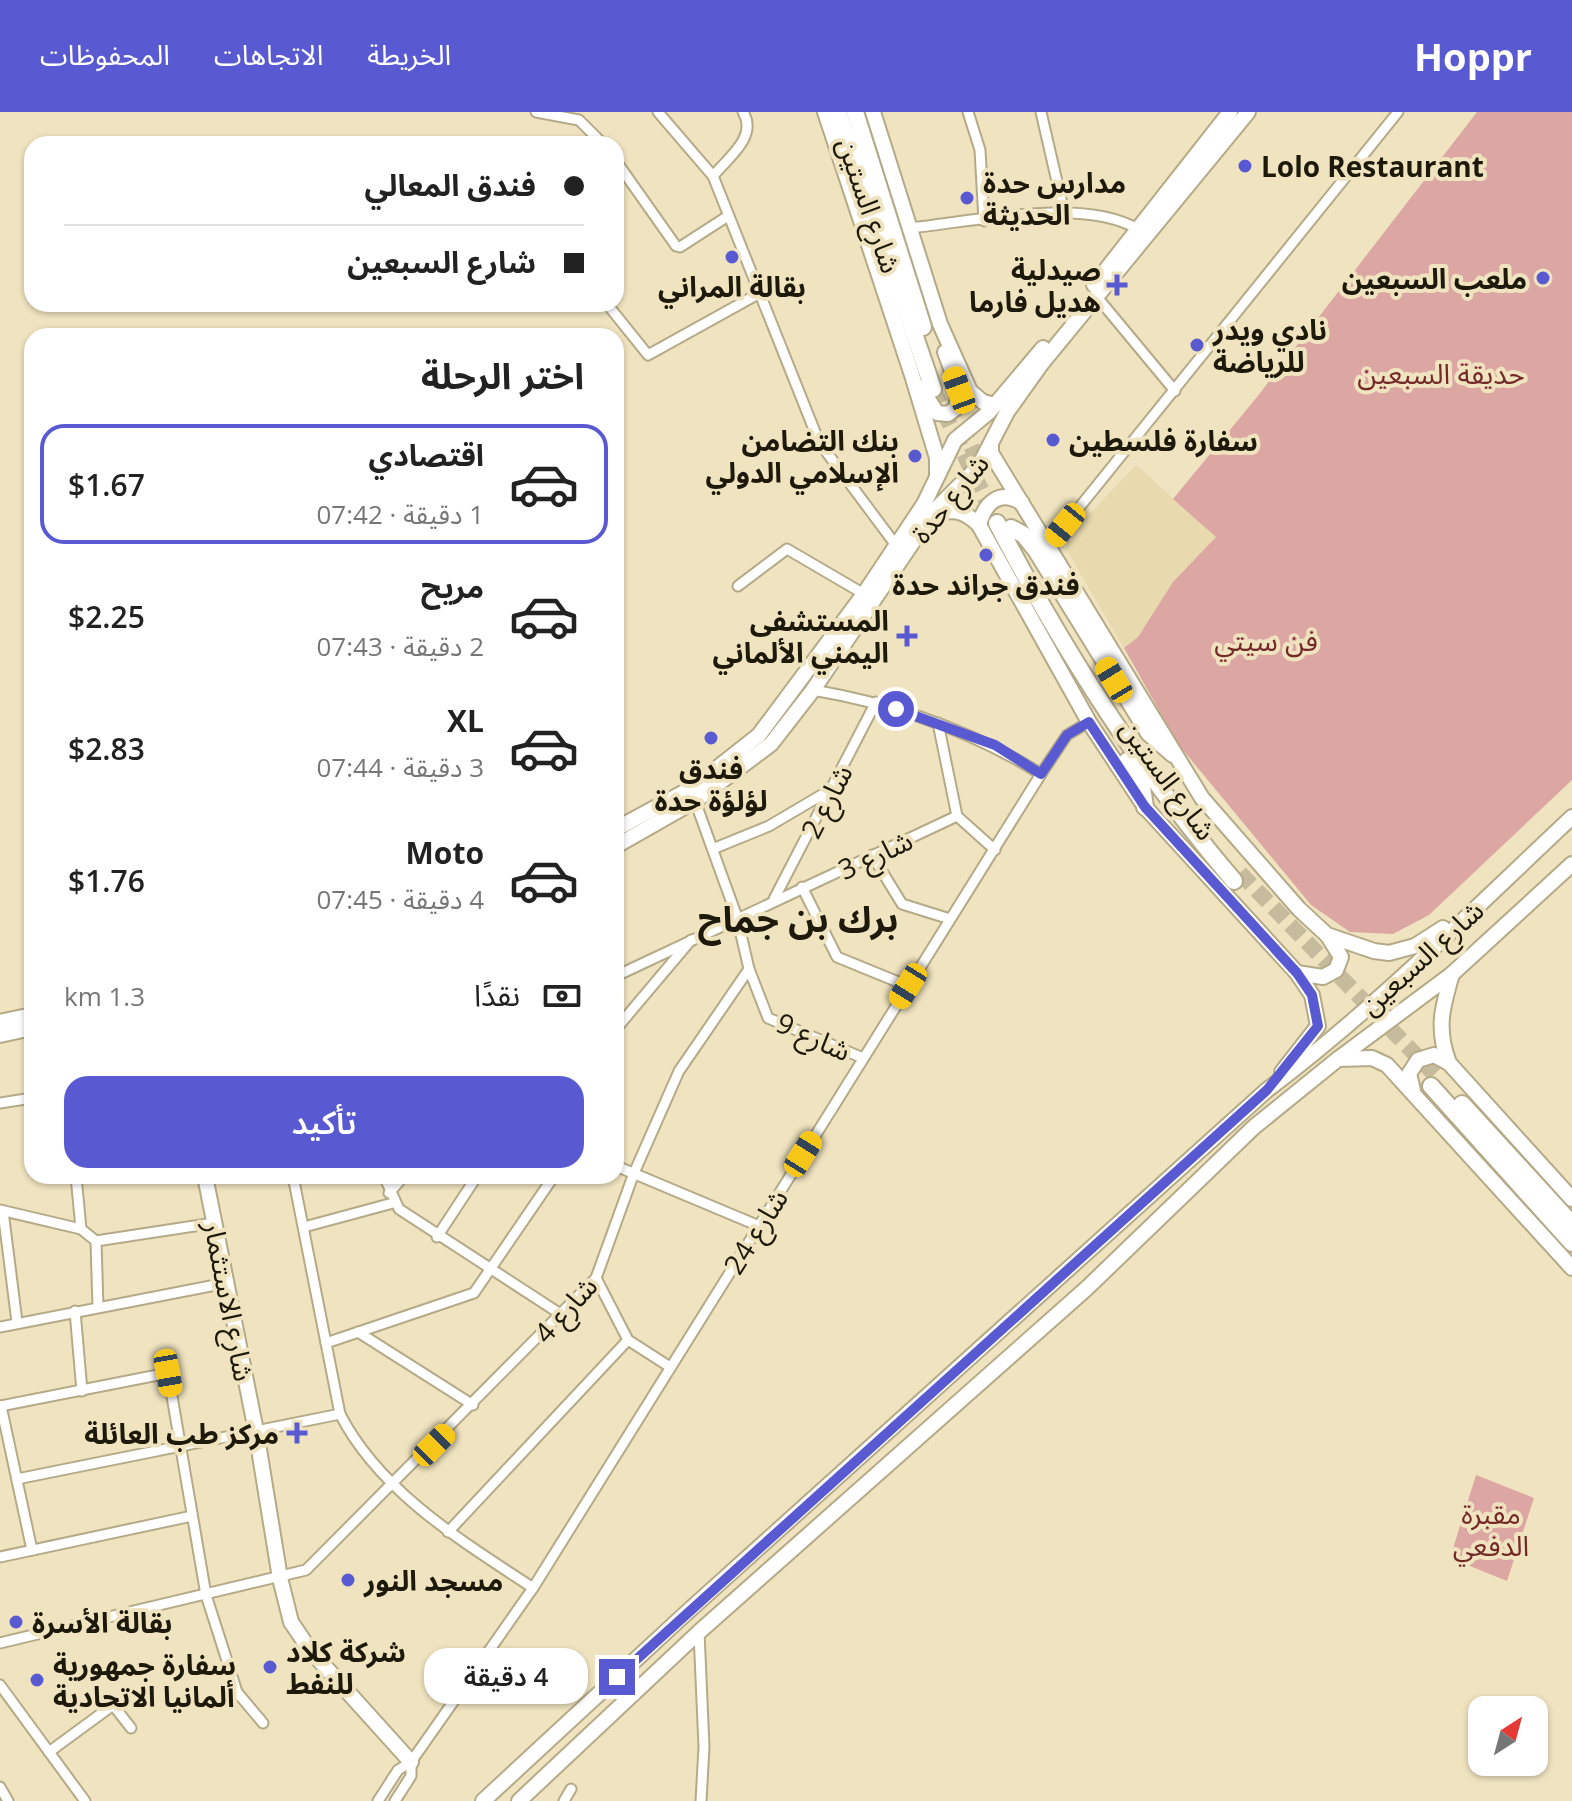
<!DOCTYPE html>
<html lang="ar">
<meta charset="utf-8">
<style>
body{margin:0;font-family:"Open Sans","Noto Sans Arabic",sans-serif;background:#f2f2f2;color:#222;direction:rtl;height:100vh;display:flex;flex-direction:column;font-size:30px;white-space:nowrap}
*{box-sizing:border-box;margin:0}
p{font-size:26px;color:#767676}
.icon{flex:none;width:44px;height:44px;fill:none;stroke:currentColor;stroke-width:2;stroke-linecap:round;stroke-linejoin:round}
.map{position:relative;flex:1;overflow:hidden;direction:ltr}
.side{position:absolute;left:24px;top:216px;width:600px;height:856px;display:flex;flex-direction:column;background:#fff;border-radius:24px;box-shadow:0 2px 6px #0004;direction:rtl}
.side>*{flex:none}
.top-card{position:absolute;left:24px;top:24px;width:600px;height:176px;border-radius:24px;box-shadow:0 2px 6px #0004;direction:rtl;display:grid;align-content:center;height:176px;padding:0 40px;background:#fff}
.needle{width:52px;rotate:36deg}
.tools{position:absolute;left:1468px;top:1584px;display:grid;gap:16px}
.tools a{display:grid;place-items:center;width:80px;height:80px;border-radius:16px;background:#fff;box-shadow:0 2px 6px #0004;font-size:40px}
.end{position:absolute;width:36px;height:36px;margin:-18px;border:10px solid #595ad1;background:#fff;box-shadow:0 0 0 4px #fff}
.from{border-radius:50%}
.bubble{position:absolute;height:56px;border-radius:24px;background:#fff;box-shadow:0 2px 6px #0004;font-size:26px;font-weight:600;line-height:56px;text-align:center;direction:rtl}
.car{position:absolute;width:24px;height:48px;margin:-24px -12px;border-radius:10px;box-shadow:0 0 6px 2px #0007;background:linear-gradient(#f5c518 24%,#345 0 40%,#f5c518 0 76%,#345 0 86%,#f5c518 0)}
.top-card b{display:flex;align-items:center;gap:28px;height:76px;font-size:30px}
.top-card b+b{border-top:2px solid #e0e0e0}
.top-card i{width:20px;height:20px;background:#222}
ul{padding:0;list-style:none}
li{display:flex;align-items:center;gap:24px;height:120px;margin:0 16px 12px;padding:0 24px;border:4px solid transparent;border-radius:24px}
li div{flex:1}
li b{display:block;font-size:30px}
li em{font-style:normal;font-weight:600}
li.current{border-color:#595ad1}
li>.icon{width:72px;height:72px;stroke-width:1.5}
h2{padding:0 40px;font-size:36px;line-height:96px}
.pay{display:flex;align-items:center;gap:20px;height:88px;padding:0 40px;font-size:30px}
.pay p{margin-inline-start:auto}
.primary-button{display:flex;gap:16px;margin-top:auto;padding:16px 40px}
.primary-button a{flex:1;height:92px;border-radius:24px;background:#595ad1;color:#fff;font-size:32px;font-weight:600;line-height:92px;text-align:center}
header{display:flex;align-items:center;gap:48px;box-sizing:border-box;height:112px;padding:0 40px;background:#595ad1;color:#fff}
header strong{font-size:38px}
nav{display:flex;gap:44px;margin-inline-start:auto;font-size:28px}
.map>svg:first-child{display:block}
.built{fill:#e8daae}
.green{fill:#dca6a3}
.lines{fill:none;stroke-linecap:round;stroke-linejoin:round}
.highway-tunnel{stroke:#c6bb9c;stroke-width:16;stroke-dasharray:16 8;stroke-linecap:butt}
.street-casing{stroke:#b5aa87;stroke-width:13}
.secondary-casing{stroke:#b5aa87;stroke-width:18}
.primary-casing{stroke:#b5aa87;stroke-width:18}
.highway-casing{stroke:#b5aa87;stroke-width:20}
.street{stroke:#fff;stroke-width:9}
.secondary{stroke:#fff;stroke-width:14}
.primary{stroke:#fff;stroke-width:14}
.highway{stroke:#fff;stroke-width:16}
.route{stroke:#595ad1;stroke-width:10}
.poi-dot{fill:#595ad1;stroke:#f0e4c0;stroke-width:3}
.labels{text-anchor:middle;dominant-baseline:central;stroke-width:8;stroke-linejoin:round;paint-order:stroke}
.poi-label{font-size:28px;font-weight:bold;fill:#1d190b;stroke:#f0e4c0;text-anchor:start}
.street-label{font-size:28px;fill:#1d190b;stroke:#f0e4c0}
.park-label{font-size:28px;fill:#742929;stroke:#f0e4c0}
.district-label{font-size:36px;font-weight:bold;fill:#1d190b;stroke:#f0e4c0}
</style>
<header>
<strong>Hoppr</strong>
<nav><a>الخريطة</a><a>الاتجاهات</a><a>المحفوظات</a></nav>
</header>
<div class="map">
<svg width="1572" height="1689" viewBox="0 0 1572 1689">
<rect width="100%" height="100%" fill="#f0e4c0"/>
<polygon class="built" points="1136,353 1216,425 1173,470 1138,525 1124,536 1066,437 1067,429 1078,414"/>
<g class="green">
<polygon points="1477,0 1572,0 1572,668 1429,803 1393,822 1350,820 1311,793 1178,632 1124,536 1138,525 1173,470 1216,425 1173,387 1257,285"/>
<polygon points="1476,1363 1534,1386 1507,1469 1450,1446"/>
</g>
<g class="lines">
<g class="highway-tunnel">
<polyline points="933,277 997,411"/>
<polyline points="961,313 984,361"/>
<polyline points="1240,761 1439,967"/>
</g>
<defs>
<g id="street">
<polyline points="536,0 579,8 603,32"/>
<polyline points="658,0 713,64"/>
<path d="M743,0c15,24 -14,45 -30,64l106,266 76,102"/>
<polyline points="968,0 980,38 984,109"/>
<polyline points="1041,0 1064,100"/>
<polyline points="616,49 676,134 680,135 728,104"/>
<path d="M909,116c62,-6 176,-32 230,2"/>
<polyline points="1097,185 1175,279"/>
<polyline points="607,192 648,243 758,182"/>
<polyline points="1049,433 1398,0"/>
<polyline points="738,474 787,437 864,482"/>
<path d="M813,578c81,14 158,40 228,84"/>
<polyline points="938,611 957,704"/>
<polyline points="31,696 32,694"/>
<polyline points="957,704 995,738"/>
<polyline points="715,736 769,714 830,678"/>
<polyline points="872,743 902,792 950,807"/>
<polyline points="802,775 837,845 908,874"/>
<polyline points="774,787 876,590"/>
<polyline points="749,857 768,906 863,946"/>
<polyline points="616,864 957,704"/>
<polyline points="616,917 691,828"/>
<polyline points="0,991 32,986"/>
<polyline points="616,1054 759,1114"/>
<polyline points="76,1064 81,1117"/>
<path d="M293,1064l47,238c40,78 122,127 193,174"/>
<polyline points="384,1064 399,1097 562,1203"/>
<polyline points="389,1081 404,1064"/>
<polyline points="0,1098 81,1117 96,1129 214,1111"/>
<polyline points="3,1099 17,1210"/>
<polyline points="304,1115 393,1091"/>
<polyline points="437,1125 477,1064"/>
<polyline points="96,1129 98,1195"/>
<polyline points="596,1166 628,1228 670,1255"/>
<polyline points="75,1199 82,1279"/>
<polyline points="0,1215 226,1171"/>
<polyline points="358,1220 473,1293"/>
<polyline points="326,1231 474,1181 554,1064"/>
<polyline points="0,1294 168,1261 206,1483 237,1580 263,1611"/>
<polyline points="1,1294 32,1438"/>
<polyline points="17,1367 340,1302"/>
<polyline points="448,1420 628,1228"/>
<polyline points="0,1445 192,1404"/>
<polyline points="699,1520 704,1635 701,1689"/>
<polyline points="0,1531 306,1458 596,1166 634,1061 679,959 749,857 737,805 695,689"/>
<polyline points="0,1573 85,1689"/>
<polyline points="49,1640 113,1593 131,1616"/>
<polyline points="0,1675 8,1689"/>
<polyline points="378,1689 398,1658 411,1650 533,1476 1041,662 1067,623 1089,610"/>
<polyline points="395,1689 411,1664 411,1650"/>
<polyline points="564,1689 571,1677"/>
</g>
<polyline id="secondary" points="205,1064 256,1319 280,1466 291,1510 310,1538 411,1650"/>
<g id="primary">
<polyline points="825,0 912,263 937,346 937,362"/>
<polyline points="873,0 940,212 970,279 983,290 995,293"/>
<polyline points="1094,173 1230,0"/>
<polyline points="921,276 937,301 948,302 956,296 959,278 945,240"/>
<polyline points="991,334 991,341 1202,686 1299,797 1327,823 1374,839 1389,841 1415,834 1443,816"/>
<path d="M932,405c19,-10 32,-7 47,8l110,197 56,85 152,166 15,22 6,31 -36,46"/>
<path d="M979,413c6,-23 21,-36 43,-22"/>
<polyline points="616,717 692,676 759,623 864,482 924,392 955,328 989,300 1043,236"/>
<polyline points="616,734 695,689 771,632 813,578 933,400 979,354 1007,300 1042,251 1248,0"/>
<polyline points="1297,861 1323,865 1336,858 1341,845 1328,824"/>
<path d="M1452,862c-10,34 -16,55 -3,89l123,136"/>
<polyline points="0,910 32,903"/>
<polyline points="0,923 32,916"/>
<polyline points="1338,947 1372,946 1387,953 1572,1156"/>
<polyline points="1413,978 1409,962 1418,948 1434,943 1449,951"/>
<path d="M483,1689l201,-186 583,-525c109,-82 206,-180 305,-273"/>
<polyline points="519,1689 699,1520 1087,1176 1254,1015 1338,947 1452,862 1572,752"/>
</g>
<g id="highway">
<polyline points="838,0 933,277"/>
<polyline points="855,0 923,215"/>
<path d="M997,411c66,127 144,249 237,358"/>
<polyline points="1011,416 1024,423 1036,438 1149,621 1173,642"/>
<polyline points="1127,649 1142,675 1145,695"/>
<polyline points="1431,974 1572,1131"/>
<polyline points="1462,992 1572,1112"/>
</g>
</defs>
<use href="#street" class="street-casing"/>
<use href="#secondary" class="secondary-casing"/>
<use href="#primary" class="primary-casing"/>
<use href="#highway" class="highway-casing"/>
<use href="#street" class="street"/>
<use href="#secondary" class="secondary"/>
<use href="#primary" class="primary"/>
<use href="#highway" class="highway"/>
</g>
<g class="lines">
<polyline class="route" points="617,1565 1267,978 1318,914 1312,883 1297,861 1145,695 1089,610 1067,623 1041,662 995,633 896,597"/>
</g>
<g class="poi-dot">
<circle cx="1245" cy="54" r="8"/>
<circle cx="967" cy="86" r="8"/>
<circle cx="732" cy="145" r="8"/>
<circle cx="1543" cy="166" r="8"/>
<path d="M1113 161h8v8h8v8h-8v8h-8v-8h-8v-8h8z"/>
<circle cx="1197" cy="233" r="8"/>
<circle cx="1053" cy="328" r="8"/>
<circle cx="915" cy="344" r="8"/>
<circle cx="986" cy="443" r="8"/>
<path d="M903 512h8v8h8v8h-8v8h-8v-8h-8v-8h8z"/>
<circle cx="711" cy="626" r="8"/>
<path d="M293 1309h8v8h8v8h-8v8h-8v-8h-8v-8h8z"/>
<circle cx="348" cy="1468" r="8"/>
<circle cx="16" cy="1510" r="8"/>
<circle cx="270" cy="1555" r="8"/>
<circle cx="37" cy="1568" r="8"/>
</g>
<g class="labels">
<g class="poi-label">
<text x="1261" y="54">Lolo Restaurant</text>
<text x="983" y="70">مدارس حدة<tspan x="983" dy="32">الحديثة</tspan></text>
<text x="1101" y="157" text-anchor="end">صيدلية<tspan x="1101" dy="32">هديل فارما</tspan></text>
<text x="1527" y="166" text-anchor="end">ملعب السبعين</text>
<text x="732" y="174" text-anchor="middle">بقالة المراني</text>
<text x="1213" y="217">نادي ويدر<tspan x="1213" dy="32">للرياضة</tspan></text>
<text x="899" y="328" text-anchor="end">بنك التضامن<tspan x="899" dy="32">الإسلامي الدولي</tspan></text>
<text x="1069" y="328">سفارة فلسطين</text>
<text x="986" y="472" text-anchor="middle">فندق جراند حدة</text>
<text x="889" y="508" text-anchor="end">المستشفى<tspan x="889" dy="32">اليمني الألماني</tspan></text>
<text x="711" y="656" text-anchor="middle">فندق<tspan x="711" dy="32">لؤلؤة حدة</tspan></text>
<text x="279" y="1321" text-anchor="end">مركز طب العائلة</text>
<text x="364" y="1468">مسجد النور</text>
<text x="32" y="1510">بقالة الأسرة</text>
<text x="286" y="1539">شركة كلاد<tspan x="286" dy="32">للنفط</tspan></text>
<text x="53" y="1552">سفارة جمهورية<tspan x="53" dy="32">ألمانيا الاتحادية</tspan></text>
</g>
<g class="street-label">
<text transform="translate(870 93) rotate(71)">شارع الستين</text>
<text transform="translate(949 386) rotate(-51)">شارع حدة</text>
<text transform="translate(1169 667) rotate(54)">شارع الستين</text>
<text transform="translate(826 689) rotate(-63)">شارع 2</text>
<text transform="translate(875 742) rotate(-25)">شارع 3</text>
<text transform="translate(1421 845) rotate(-42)">شارع السبعين</text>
<text transform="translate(814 924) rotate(24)">شارع 9</text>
<text transform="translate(755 1119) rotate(-58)">شارع 24</text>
<text transform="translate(230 1189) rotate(79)">شارع الاستثمار</text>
<text transform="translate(565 1197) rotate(-48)">شارع 4</text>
</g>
<g class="park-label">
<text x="1441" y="261">حديقة السبعين</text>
<text x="1266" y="528">فن سيتي</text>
<text x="1491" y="1401">مقبرة<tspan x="1491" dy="32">الدفعي</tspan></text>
</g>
<g class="district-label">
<text x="798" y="806">برك بن جماح</text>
</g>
</g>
</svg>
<div class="tools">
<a><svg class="needle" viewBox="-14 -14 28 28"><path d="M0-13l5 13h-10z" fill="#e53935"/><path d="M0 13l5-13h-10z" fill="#767676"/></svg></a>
</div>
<i class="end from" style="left:896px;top:597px"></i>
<i class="end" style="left:617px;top:1565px"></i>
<div class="bubble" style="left:424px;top:1536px;width:164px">4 دقيقة</div>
<i class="car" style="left:959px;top:278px;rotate:340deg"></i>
<i class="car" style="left:1065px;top:413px;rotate:219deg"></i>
<i class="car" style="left:1114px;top:568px;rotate:329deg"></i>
<i class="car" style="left:908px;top:874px;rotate:212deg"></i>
<i class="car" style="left:803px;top:1042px;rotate:32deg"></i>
<i class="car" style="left:168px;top:1261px;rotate:170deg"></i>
<i class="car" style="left:434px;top:1333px;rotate:45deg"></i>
<div class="top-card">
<b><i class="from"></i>فندق المعالي</b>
<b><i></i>شارع السبعين</b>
</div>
<section class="side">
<h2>اختر الرحلة</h2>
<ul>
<li class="current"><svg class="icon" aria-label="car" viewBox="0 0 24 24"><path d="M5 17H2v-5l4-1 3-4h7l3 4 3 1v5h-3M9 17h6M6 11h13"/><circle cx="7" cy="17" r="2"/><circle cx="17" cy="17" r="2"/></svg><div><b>اقتصادي</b><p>1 دقيقة · 07:42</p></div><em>$1.67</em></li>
<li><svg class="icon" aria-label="car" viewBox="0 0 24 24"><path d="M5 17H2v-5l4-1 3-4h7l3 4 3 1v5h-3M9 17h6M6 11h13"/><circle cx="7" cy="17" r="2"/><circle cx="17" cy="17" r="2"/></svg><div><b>مريح</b><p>2 دقيقة · 07:43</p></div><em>$2.25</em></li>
<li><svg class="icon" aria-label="car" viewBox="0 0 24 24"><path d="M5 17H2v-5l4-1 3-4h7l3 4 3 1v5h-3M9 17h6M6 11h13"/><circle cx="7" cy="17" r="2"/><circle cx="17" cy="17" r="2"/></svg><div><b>XL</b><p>3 دقيقة · 07:44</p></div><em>$2.83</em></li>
<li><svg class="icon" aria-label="car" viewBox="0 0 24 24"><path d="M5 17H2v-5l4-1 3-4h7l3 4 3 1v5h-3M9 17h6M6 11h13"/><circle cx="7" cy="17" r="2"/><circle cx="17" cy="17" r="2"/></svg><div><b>Moto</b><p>4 دقيقة · 07:45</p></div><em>$1.76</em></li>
</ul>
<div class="pay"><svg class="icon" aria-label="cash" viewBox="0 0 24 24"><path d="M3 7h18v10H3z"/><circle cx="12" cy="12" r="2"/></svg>نقدًا<p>1.3 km</p></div>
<div class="primary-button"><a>تأكيد</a></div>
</section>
</div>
